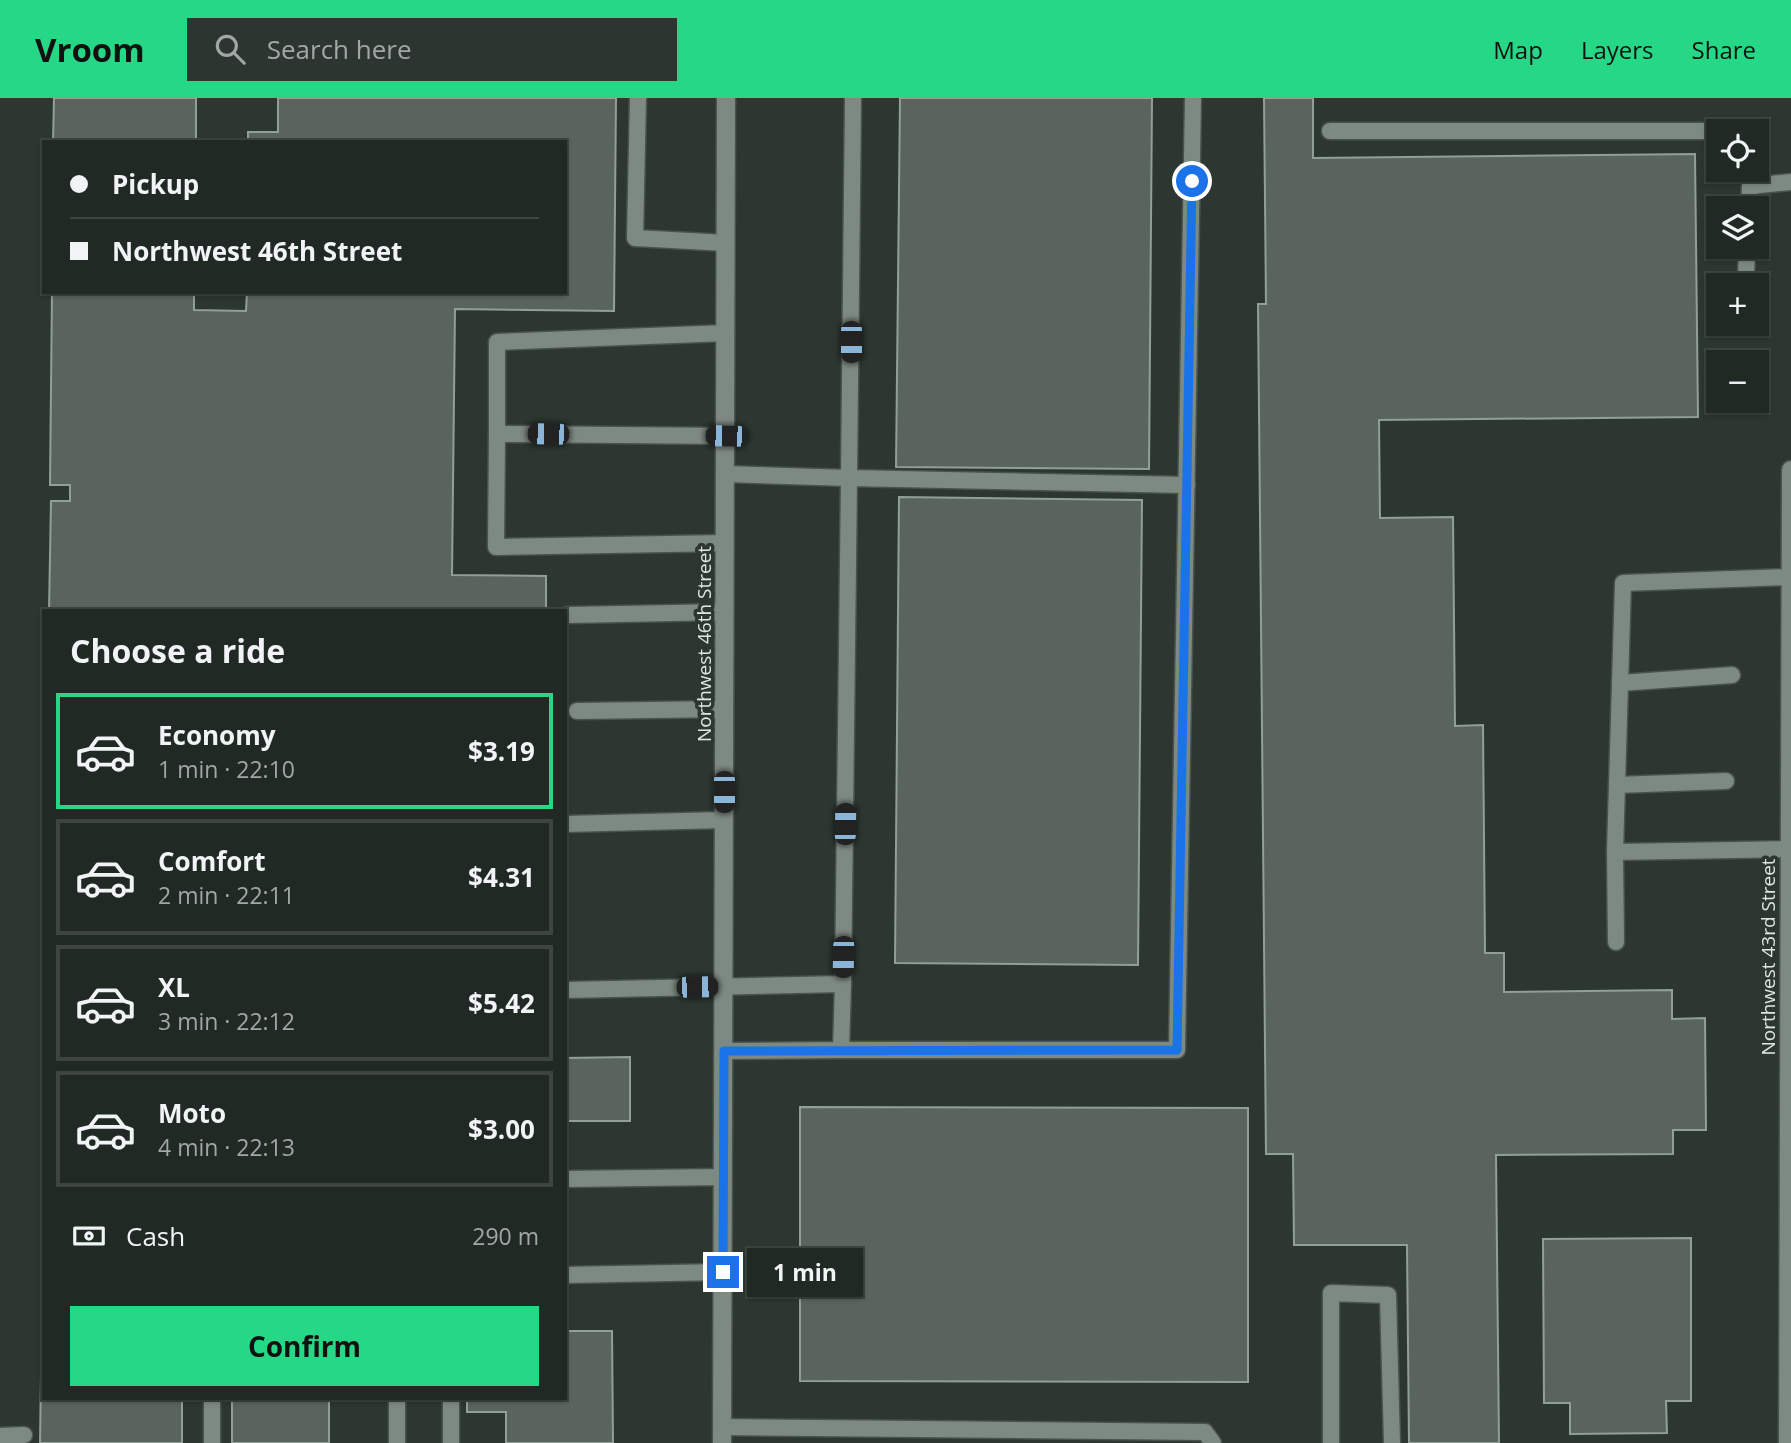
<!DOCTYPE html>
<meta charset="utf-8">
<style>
body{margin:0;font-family:"Open Sans",sans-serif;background:#2d3531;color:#f1f3f6;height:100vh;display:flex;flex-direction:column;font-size:26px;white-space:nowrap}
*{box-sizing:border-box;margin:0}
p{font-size:23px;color:#a2a6a6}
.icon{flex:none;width:38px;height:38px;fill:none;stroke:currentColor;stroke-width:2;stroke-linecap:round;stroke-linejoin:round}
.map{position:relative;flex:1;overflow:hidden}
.details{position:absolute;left:42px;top:511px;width:525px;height:791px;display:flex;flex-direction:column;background:#212924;border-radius:0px;box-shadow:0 2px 5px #0004,0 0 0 2px #3e4541}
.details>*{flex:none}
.banner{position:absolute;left:42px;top:42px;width:525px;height:154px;border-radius:0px;box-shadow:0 2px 5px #0004,0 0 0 2px #3e4541;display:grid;align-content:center;height:154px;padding:0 28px;background:#212924}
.buttons{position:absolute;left:1706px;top:21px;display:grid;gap:14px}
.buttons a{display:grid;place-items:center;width:63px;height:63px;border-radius:0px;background:#212924;box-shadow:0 2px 5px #0004,0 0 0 2px #3e4541;font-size:35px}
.end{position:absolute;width:32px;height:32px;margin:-16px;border:9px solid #1a73e8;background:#fff;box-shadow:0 0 0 4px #fff}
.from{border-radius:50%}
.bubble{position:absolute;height:49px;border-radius:0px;background:#212924;box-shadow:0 2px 5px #0004,0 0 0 2px #3e4541;font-size:23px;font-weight:700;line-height:49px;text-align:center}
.car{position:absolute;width:21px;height:42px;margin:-21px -10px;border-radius:9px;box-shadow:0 0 5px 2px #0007;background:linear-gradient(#222 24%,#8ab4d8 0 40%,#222 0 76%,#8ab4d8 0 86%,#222 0)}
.banner b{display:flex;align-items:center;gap:24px;height:66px;font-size:26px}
.banner b+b{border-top:2px solid #3e4541}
.banner i{width:18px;height:18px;background:#f1f3f6}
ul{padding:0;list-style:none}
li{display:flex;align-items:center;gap:21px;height:116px;margin:0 14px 10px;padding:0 14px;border:4px solid #3e4541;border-radius:0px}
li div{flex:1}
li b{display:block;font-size:26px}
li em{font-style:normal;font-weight:700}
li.active{border-color:#26d886}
li>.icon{width:63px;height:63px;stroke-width:1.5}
h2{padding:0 28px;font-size:32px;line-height:84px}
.pay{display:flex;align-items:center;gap:18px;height:77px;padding:0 28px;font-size:26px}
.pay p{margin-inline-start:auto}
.primary-button{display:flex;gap:14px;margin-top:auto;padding:14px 28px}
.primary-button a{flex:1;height:80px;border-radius:0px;background:#26d886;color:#111;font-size:28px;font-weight:700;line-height:80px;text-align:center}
header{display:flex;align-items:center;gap:42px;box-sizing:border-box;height:98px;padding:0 35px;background:#26d886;color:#111}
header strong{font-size:33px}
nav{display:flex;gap:38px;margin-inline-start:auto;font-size:24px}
.search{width:490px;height:63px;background:#2d3531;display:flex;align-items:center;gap:18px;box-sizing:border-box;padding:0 24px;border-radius:0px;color:#a2a6a6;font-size:26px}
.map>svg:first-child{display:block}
.building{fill:#58645c;stroke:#919f96;stroke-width:2}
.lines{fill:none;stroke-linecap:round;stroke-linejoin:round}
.lane-casing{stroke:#49524c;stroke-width:19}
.street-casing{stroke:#49524c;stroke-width:21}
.lane{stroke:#7d8a81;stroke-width:16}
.street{stroke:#7d8a81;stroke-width:18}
.route{stroke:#1a73e8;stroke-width:9}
.labels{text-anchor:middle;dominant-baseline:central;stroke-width:7;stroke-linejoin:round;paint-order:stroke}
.street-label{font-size:19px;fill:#dfe6e1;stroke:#2c3730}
</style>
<header>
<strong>Vroom</strong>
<div class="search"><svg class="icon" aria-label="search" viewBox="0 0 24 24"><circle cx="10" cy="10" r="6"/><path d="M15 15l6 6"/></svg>Search here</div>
<nav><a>Map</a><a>Layers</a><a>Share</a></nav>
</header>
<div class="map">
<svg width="1791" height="1345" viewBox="0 0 1791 1345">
<rect width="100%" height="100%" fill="#2c3730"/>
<g class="building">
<polygon points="54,0 196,0 196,44 53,44"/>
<polygon points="278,0 616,0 614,213 455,211 452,477 546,478 546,513 49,513 51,403 70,403 70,387 50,387 52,194 194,194 194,212 246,213 247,194 565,194 565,44 248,44 248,34 278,34"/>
<polygon points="900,0 1152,0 1149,371 896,369"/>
<polygon points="1264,0 1313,0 1313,60 1695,56 1698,319 1379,322 1380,420 1453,419 1455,628 1483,627 1485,855 1504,855 1504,894 1672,892 1672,921 1705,920 1706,1032 1673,1032 1673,1056 1496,1057 1499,1345 1409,1345 1407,1147 1294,1147 1293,1056 1266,1056 1258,206 1266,206"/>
<polygon points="899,399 1142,402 1138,867 895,865"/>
<polygon points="630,959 630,1023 565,1023 565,960"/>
<polygon points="800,1009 1248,1010 1248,1284 800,1283"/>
<polygon points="44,1071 44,1300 182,1300 182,1345 40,1345"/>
<polygon points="1691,1140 1691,1303 1666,1303 1667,1335 1570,1336 1570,1305 1544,1305 1543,1141"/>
<polygon points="565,1233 612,1233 613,1345 506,1345 506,1314 467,1314 467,1300 565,1300"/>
<rect x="232" y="1300" width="97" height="45"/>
</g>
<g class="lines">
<defs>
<g id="lane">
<polyline points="638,0 635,140 726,145"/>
<polyline points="1330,33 1751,33"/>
<polyline points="1749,110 1750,88 1791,84"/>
<polyline points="1746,177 1747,149"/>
<polyline points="497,336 497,244 726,235"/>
<polyline points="725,376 849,380 853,0"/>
<polyline points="725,445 496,449 497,336 726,338"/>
<polyline points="567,517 725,514"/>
<polyline points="1620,585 1732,577"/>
<polyline points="577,613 724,611"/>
<polyline points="1617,687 1726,683"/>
<polyline points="565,726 724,722"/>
<polyline points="1615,754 1623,485 1790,479"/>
<polyline points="1616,844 1615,754 1789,751"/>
<polyline points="565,892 843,886 849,380 1187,387"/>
<polyline points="841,952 1177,952 1193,0"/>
<polyline points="724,953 841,952 843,886"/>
<polyline points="565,1081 723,1079"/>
<polyline points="565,1177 723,1174"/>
<polyline points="397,1300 397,1345"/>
<polyline points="451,1300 451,1345"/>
<polyline points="723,1329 1205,1334 1213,1345"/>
<polyline points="0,1338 24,1337"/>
<polyline points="212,1345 212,1300"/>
<polyline points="1331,1345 1331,1195 1388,1197 1392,1345"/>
</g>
<g id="street">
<polyline points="722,1345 726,0"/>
<polyline points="1788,1345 1791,372"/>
</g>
</defs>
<use href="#lane" class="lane-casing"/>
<use href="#street" class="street-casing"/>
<use href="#lane" class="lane"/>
<use href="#street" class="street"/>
</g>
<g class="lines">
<polyline class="route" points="723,1174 724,953 1177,952 1192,83"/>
</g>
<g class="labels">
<g class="street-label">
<text transform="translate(704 546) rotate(-90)">Northwest 46th Street</text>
<text transform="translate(1768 859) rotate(-90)">Northwest 43rd Street</text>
</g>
</g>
</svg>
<div class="buttons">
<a><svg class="icon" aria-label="locate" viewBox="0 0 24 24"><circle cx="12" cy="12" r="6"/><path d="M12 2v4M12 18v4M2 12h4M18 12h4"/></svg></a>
<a><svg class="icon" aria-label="layers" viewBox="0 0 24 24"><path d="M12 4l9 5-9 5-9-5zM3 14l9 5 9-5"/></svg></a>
<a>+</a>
<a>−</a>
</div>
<i class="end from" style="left:1192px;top:83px"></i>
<i class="end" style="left:723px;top:1174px"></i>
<div class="bubble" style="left:747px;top:1150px;width:116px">1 min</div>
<i class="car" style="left:851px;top:244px;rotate:180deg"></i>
<i class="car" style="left:548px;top:336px;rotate:271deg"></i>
<i class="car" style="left:726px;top:338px;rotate:271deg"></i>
<i class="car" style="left:724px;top:694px;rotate:180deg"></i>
<i class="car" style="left:845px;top:726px;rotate:1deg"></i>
<i class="car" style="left:843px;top:859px;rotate:181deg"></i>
<i class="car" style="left:697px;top:889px;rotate:89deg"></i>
<div class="banner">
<b><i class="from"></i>Pickup</b>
<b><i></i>Northwest 46th Street</b>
</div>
<section class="details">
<h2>Choose a ride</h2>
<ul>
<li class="active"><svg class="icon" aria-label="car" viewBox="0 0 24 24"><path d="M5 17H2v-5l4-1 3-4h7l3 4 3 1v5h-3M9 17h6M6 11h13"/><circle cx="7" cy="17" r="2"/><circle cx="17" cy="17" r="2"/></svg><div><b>Economy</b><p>1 min · 22:10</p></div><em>$3.19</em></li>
<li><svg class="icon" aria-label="car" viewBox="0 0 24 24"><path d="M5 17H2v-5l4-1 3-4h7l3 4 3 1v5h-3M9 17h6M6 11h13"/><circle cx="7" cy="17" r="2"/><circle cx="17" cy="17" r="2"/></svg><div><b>Comfort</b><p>2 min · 22:11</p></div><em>$4.31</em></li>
<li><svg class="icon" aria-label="car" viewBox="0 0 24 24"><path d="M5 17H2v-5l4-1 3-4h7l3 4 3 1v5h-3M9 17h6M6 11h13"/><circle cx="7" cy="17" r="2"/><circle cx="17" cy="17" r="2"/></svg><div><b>XL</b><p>3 min · 22:12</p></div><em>$5.42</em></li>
<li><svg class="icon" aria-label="car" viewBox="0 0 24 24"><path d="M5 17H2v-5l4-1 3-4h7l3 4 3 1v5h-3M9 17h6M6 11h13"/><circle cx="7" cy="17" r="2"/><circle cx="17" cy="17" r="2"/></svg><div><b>Moto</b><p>4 min · 22:13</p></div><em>$3.00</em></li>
</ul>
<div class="pay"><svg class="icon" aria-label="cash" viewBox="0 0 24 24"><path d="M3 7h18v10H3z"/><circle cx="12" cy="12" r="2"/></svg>Cash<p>290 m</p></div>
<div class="primary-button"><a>Confirm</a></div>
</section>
</div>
